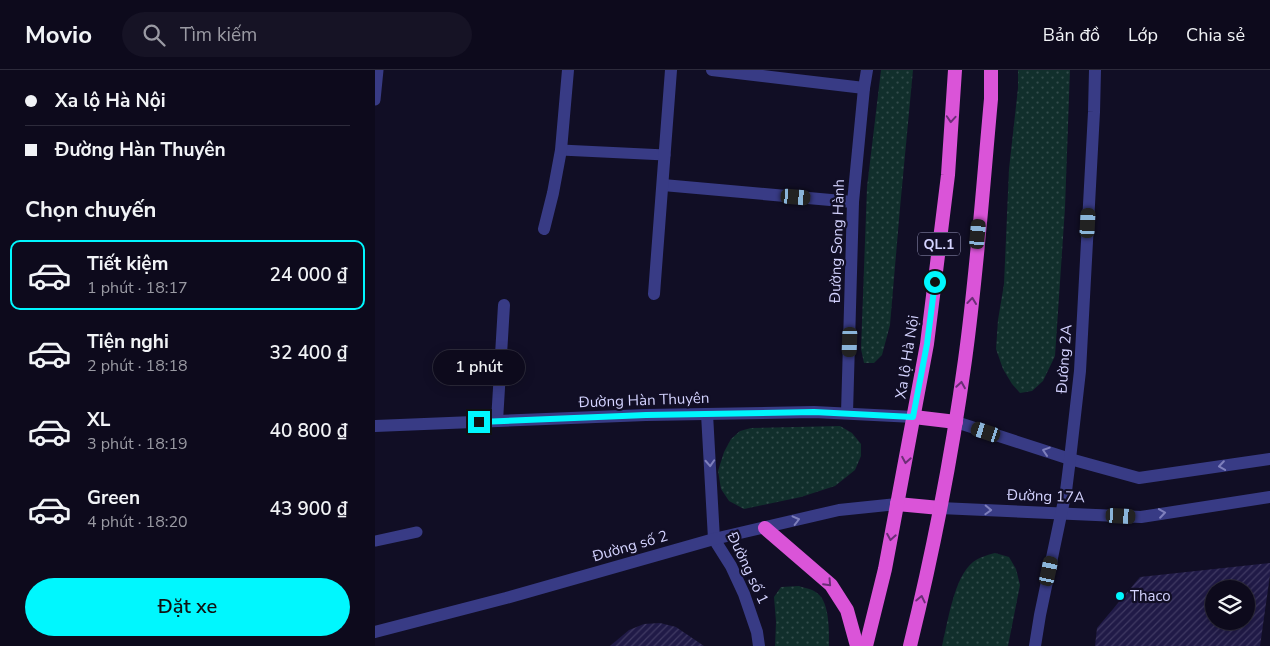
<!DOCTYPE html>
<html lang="vi">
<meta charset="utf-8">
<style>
body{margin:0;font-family:"Nunito Sans",sans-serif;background:#161325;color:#f1f3f6;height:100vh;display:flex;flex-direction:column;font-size:19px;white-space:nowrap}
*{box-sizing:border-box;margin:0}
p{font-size:16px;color:#9a9aa3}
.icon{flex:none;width:28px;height:28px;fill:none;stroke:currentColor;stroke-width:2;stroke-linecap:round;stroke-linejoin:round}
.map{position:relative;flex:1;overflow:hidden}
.drawer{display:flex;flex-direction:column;background:#0d0a1c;width:375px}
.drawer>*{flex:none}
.top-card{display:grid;align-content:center;height:110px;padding:0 25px;background:#0d0a1c}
.tools{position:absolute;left:830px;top:510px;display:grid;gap:10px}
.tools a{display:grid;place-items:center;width:50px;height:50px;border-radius:50%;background:#0d0a1c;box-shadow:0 2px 12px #0003,0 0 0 1px #2d2b3b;font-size:25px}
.end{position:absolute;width:22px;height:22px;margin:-11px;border:6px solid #00f7fe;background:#111;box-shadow:0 0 0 2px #111}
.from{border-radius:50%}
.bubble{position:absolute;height:35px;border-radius:18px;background:#0d0a1c;box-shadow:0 2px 12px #0003,0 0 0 1px #2d2b3b;font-size:16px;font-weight:600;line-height:35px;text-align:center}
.car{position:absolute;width:15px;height:30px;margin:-15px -8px;border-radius:6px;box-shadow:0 0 4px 1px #0007;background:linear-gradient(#222 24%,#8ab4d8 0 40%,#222 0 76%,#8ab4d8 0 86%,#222 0)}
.top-card b{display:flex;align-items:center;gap:18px;height:48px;font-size:19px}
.top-card b+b{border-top:1px solid #2d2b3b}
.top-card i{width:12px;height:12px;background:#f1f3f6}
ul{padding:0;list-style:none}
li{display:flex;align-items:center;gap:15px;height:70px;margin:0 10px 8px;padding:0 15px;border:2px solid transparent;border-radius:10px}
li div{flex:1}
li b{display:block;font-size:19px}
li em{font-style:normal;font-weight:600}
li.active{border-color:#00f7fe}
li>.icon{width:45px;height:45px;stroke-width:1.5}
h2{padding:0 25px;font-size:22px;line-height:60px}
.primary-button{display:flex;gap:10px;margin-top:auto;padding:10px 25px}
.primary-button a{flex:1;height:58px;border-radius:30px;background:#00f7fe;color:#111;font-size:20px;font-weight:600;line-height:58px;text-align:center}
header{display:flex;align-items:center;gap:30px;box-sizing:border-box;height:70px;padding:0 25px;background:#0d0a1c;border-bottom:1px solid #2d2b3b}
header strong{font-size:24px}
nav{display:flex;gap:28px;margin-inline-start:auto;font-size:18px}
.search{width:350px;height:45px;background:#161325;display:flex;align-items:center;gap:12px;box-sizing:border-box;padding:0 18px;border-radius:28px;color:#9a9aa3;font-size:19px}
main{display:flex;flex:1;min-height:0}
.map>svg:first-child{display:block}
.grass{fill:url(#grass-dots)}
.building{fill:url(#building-hatch);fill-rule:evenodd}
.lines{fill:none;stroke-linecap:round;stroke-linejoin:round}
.service{stroke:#383b85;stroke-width:11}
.minor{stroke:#383b85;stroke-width:12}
.tertiary{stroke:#383b85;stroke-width:12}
.trunk{stroke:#da54d8;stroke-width:14}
.oneway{stroke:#6b2e76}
.oneway2{stroke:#7e7fbc}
.route{stroke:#00f7fe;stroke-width:6}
.poi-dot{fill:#00f7fe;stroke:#110e25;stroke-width:2}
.labels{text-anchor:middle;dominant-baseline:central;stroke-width:4.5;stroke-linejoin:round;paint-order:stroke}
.shield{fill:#110e25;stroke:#9a98be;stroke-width:1}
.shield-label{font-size:14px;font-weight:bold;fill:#d4d3ff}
.street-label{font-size:15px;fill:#d4d3ff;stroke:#110e25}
.poi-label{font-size:15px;fill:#d4d3ff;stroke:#110e25;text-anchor:start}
</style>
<header>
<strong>Movio</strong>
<div class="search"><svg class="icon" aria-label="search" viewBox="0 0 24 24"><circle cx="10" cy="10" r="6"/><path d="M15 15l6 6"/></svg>Tìm kiếm</div>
<nav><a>Bản đồ</a><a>Lớp</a><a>Chia sẻ</a></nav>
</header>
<main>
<section class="drawer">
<div class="top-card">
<b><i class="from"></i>Xa lộ Hà Nội</b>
<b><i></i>Đường Hàn Thuyên</b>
</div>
<h2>Chọn chuyến</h2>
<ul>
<li class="active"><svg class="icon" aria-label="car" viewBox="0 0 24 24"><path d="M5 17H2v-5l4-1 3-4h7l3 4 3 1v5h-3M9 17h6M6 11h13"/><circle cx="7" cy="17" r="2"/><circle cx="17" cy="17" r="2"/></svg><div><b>Tiết kiệm</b><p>1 phút · 18:17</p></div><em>24 000 ₫</em></li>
<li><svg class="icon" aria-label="car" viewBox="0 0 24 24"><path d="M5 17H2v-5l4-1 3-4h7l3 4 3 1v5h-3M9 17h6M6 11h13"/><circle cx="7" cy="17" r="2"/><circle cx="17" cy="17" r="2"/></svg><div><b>Tiện nghi</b><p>2 phút · 18:18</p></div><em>32 400 ₫</em></li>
<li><svg class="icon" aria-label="car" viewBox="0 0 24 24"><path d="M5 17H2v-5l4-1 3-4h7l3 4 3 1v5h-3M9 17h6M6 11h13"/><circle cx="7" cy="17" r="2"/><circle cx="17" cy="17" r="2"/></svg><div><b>XL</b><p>3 phút · 18:19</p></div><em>40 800 ₫</em></li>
<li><svg class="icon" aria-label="car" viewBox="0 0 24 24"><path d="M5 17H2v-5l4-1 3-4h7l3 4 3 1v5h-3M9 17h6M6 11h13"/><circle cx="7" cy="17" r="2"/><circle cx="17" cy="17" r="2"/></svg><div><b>Green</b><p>4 phút · 18:20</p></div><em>43 900 ₫</em></li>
</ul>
<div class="primary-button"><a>Đặt xe</a></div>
</section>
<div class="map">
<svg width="895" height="576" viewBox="0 0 895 576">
<defs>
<pattern id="grass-dots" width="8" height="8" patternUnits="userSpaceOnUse" patternTransform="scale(1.25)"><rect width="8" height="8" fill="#112f2c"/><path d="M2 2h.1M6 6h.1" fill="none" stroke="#334c4c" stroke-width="1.8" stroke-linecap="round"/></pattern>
<pattern id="building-hatch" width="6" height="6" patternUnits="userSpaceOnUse" patternTransform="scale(1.25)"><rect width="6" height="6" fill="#201a47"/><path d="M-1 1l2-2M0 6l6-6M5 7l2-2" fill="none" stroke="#403a63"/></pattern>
</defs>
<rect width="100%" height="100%" fill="#110e25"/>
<g class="grass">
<polygon points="506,0 538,0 525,138 515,255 507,285 499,293 489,293 486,279 492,117"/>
<polygon points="643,0 695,0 690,138 680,286 668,311 657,321 645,323 637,314 628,299 621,279 623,250 629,214 634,99 643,18"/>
<polygon points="465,356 477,363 486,374 486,386 480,400 460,416 426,427 369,439 354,431 346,419 343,401 349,382 356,369 365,361 376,358"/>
<path d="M620,483l14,4 7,12 4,16 -12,61h-66c6,-24 12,-69 31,-84 7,-5 14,-7 22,-9z"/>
<path d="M424,516c5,2 14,3 18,7 13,9 12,39 12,53h-54l1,-24 -2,-25 7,-10z"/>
</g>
<g class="building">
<path d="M895,493v12l-10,71h-165l2,-18 43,-51zM839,519h32v32h-32z"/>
<polygon points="285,553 301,557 329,576 235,576 254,560 269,554"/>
</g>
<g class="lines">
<g class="service">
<polyline points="0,30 3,0"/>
<polyline points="186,80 290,85"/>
<polyline points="0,471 42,462"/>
</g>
<g class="minor">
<polyline points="337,0 489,18"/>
<polyline points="288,115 478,132"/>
<polyline points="169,159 178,123 186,80 193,0"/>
<polyline points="279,224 296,0"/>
<polyline points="472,343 478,132 489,18 492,0"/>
<polyline points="332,344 339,469 356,496 369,524 382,562 384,576"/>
<polyline points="122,351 129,235"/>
<polyline points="581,352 695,389 764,408 895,389"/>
<polyline points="565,438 766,447 895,427"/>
<polyline points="0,562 131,528 339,469 464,440 522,434"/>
</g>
<g class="tertiary">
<polyline points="0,356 271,345 439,342 539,347"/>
<polyline points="660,576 665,545 691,421 695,389 705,301 719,42 720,0"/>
</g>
<g class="trunk">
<polyline points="539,347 581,352"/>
<polyline points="522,434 565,438"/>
<polyline points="390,458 456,515 472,540 482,576"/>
<polyline points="491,576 510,499 552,274 573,105 580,0"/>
<path d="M535,576c23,-94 42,-191 55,-286 12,-87 18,-174 26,-261v-29"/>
</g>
</g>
<defs><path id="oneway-chevron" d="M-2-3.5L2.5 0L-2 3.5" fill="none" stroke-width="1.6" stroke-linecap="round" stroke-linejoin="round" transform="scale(1.25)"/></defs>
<g class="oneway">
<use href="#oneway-chevron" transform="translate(576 49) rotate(94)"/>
<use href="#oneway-chevron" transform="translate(597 231) rotate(-84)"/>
<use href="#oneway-chevron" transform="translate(586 315) rotate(-81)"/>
<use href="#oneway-chevron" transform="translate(531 390) rotate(100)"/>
<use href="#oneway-chevron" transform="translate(516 467) rotate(100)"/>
<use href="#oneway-chevron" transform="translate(453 513) rotate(47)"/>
<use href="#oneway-chevron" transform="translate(546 529) rotate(-78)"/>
</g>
<g class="oneway2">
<use href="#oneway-chevron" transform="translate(671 381) rotate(-162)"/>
<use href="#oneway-chevron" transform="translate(335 393) rotate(87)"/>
<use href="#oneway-chevron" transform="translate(847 396) rotate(172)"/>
<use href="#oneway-chevron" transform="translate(613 440) rotate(2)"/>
<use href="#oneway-chevron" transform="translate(787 443) rotate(-8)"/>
<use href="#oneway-chevron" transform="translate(421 450) rotate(-14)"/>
</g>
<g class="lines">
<polyline class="route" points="104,352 271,345 439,342 538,347 552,274 560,212"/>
</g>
<circle class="poi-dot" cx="745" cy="526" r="5"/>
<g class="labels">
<rect class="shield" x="543" y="162.5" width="42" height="23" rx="4"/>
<g class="shield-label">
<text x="564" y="174">QL.1</text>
</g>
<g class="street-label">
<text transform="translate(462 171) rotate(-88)">Đường Song Hành</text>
<text transform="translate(532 287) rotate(-81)">Xa lộ Hà Nội</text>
<text transform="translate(689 289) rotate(-86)">Đường 2A</text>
<text transform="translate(269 330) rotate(-2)">Đường Hàn Thuyên</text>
<text transform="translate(671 426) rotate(2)">Đường 17A</text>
<text transform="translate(255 476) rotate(-16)">Đường số 2</text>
<text transform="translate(373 498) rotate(65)">Đường số 1</text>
</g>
<g class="poi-label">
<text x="755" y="526">Thaco</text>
</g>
</g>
</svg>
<div class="tools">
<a><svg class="icon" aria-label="layers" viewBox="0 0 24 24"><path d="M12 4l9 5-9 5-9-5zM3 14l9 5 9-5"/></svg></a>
</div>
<i class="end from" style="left:560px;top:212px"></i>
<i class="end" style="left:104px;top:352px"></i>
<div class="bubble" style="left:58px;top:280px;width:92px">1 phút</div>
<i class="car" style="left:421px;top:127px;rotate:95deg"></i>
<i class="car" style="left:713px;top:153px;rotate:3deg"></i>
<i class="car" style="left:603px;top:164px;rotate:5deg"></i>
<i class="car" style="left:475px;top:272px;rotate:182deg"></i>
<i class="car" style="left:611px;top:362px;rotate:288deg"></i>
<i class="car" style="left:746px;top:446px;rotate:93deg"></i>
<i class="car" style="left:674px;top:501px;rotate:12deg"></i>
</div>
</main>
